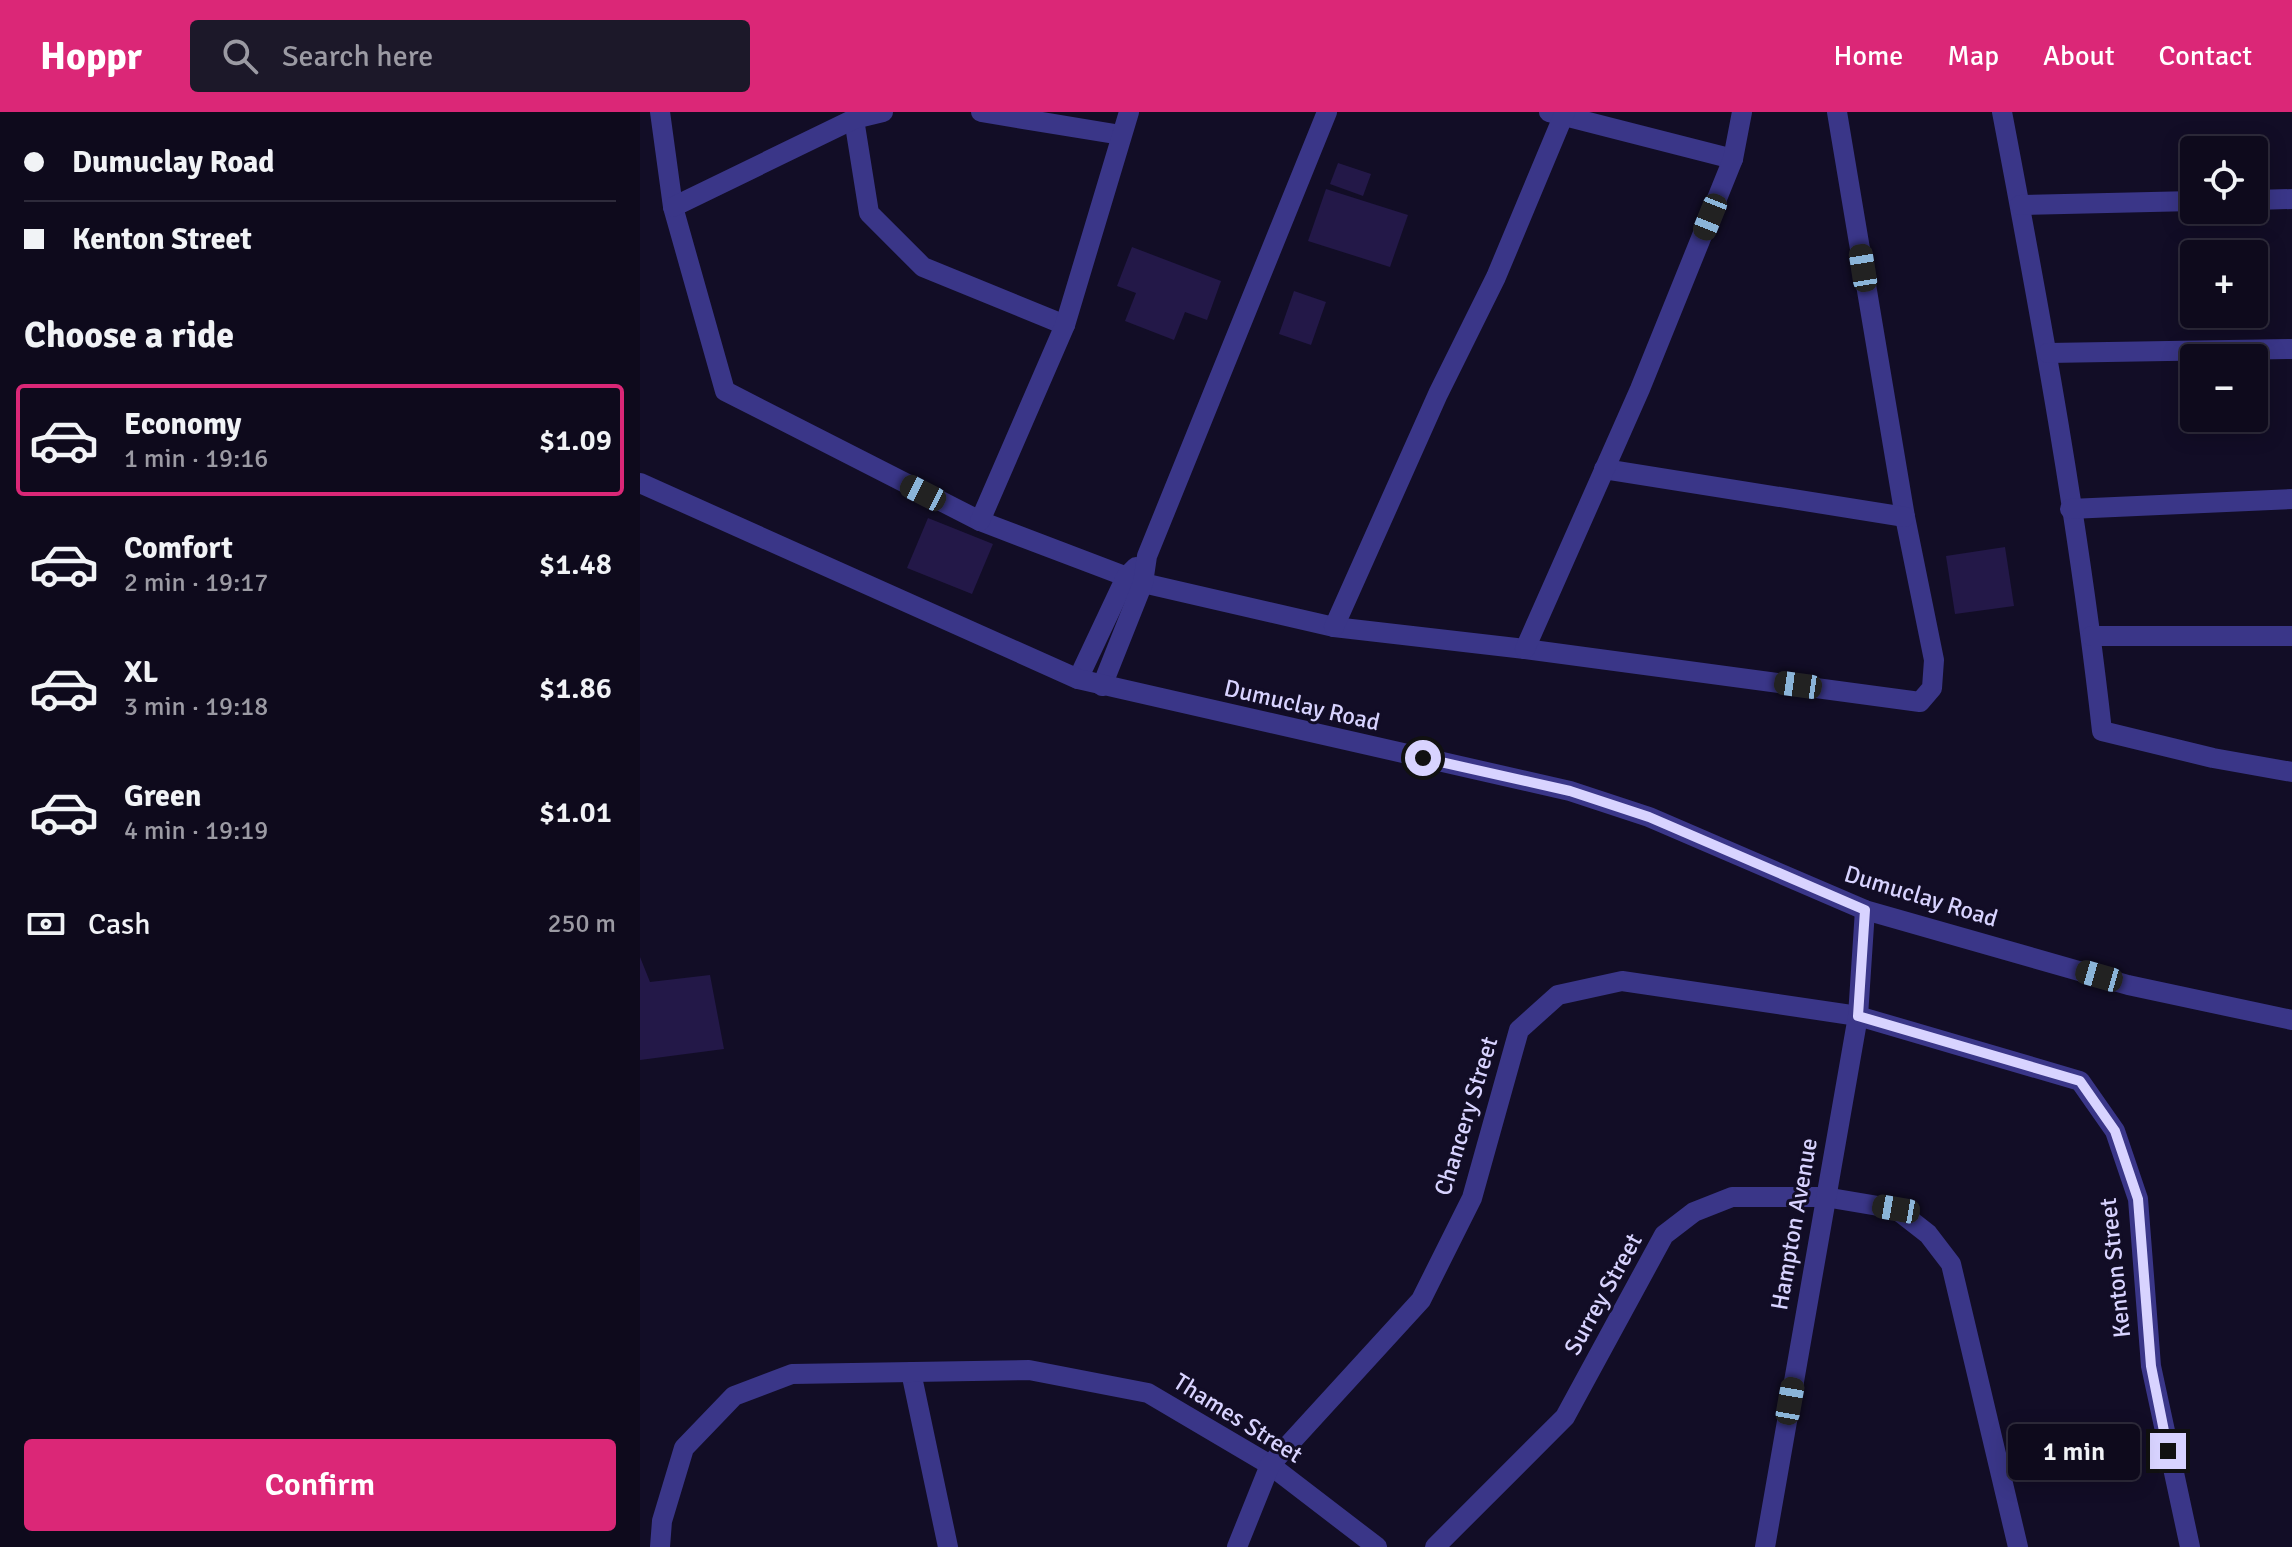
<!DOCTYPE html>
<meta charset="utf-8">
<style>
body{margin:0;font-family:Signika,sans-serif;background:#1c1829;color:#f1f3f6;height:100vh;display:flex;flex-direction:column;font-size:30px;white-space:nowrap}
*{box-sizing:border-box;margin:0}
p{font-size:26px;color:#9b9aa3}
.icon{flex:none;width:44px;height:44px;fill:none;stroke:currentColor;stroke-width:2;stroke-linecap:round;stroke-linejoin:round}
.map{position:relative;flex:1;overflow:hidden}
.sheet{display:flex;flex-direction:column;background:#0e0a1c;width:640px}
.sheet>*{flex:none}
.top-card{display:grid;align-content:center;height:176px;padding:0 24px;background:#0e0a1c}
.controls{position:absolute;left:1540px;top:24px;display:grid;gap:16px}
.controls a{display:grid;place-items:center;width:88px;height:88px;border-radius:8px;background:#0e0a1c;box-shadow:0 4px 20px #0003,0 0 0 2px #2e2b3b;font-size:40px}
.end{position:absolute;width:36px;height:36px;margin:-18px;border:10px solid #d8d3ff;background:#111;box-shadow:0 0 0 4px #111}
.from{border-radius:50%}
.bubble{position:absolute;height:56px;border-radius:8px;background:#0e0a1c;box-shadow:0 4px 20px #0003,0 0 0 2px #2e2b3b;font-size:26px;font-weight:600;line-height:56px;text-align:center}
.car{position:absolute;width:24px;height:48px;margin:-24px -12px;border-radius:10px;box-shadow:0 0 6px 2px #0007;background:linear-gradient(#222 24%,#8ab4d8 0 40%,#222 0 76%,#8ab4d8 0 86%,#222 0)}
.top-card b{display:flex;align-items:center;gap:28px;height:76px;font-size:30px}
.top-card b+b{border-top:2px solid #2e2b3b}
.top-card i{width:20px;height:20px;background:#f1f3f6}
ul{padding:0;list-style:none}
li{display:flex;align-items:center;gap:24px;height:112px;margin:0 16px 12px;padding:0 8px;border:4px solid transparent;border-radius:8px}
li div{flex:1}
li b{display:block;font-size:30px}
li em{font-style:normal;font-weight:600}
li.current{border-color:#db2777}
li>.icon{width:72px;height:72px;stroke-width:1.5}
h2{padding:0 24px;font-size:36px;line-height:96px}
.pay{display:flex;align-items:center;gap:20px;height:88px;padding:0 24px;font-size:30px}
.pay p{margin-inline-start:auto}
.cta{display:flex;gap:16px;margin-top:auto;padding:16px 24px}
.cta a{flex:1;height:92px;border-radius:8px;background:#db2777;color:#fff;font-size:32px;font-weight:600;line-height:92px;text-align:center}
header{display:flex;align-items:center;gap:48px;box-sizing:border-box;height:112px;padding:0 40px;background:#db2777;color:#fff}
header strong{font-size:38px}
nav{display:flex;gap:44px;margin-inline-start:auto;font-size:28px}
.search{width:560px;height:72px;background:#1c1829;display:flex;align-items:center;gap:20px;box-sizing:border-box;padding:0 28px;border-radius:8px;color:#9b9aa3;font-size:30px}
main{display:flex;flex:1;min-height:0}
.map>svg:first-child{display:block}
.building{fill:#231848}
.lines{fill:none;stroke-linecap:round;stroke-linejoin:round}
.minor{stroke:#3a3688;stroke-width:20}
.tertiary{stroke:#3a3688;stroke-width:20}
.route{stroke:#d8d3ff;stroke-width:10}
.labels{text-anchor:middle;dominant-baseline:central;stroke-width:6;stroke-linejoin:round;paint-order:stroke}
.street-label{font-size:24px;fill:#d8d3ff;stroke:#120d26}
</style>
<header>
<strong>Hoppr</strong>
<div class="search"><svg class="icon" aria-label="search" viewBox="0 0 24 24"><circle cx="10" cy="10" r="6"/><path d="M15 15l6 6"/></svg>Search here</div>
<nav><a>Home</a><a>Map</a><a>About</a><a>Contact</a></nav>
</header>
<main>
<section class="sheet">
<div class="top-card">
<b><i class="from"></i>Dumuclay Road</b>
<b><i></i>Kenton Street</b>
</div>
<h2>Choose a ride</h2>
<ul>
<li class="current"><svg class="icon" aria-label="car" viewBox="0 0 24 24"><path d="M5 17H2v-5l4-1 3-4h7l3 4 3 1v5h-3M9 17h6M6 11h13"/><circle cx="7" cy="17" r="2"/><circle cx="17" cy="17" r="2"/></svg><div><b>Economy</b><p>1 min · 19:16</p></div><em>$1.09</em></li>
<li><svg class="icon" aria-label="car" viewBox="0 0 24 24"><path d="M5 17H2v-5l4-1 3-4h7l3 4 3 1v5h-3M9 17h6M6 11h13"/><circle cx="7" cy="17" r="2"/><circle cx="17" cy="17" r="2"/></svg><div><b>Comfort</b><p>2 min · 19:17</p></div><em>$1.48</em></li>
<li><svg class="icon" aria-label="car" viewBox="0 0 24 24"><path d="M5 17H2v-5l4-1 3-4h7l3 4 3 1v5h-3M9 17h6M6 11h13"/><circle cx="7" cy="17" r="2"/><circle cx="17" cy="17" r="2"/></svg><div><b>XL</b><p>3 min · 19:18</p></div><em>$1.86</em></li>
<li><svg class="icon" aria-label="car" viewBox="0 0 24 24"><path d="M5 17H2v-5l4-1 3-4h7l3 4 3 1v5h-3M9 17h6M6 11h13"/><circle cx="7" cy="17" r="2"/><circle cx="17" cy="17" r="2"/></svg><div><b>Green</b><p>4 min · 19:19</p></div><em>$1.01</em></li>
</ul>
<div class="pay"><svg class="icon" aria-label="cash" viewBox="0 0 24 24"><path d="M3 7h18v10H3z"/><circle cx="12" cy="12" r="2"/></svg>Cash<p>250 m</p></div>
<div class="cta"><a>Confirm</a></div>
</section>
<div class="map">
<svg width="1652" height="1435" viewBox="0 0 1652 1435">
<rect width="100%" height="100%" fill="#120d26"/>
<g class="building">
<polygon points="698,51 731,62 723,84 690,72"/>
<polygon points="686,77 768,103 750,155 668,129"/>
<polygon points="492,135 581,169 567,208 545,200 534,228 485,209 496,181 477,174"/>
<polygon points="654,179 686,190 671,233 639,222"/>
<polygon points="288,406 353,432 332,482 267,456"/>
<polygon points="1365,435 1374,494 1315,502 1306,444"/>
<polygon points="0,845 10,870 70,863 84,937 0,948"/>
</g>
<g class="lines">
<g class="minor">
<polyline points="20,0 33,95 85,279 340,409 503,471 694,515 885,537 1280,590 1292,576 1294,548 1265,405 1197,0"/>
<polyline points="341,0 481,23"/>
<polyline points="909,0 1093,47"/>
<path d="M1362,0c39,205 77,412 100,619l111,27 79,14"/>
<polyline points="214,7 229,101 283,155 425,213"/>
<polyline points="1614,88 1652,87"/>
<polyline points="1380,93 1554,89"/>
<polyline points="33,95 214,7 243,0"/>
<polyline points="1408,241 1652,237"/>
<polyline points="964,357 1265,405"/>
<polyline points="1430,397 1652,387"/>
<polyline points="340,409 425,213 489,0"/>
<polyline points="694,515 798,282 856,165 925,0"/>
<polyline points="1451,524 1652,524"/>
<polyline points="885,537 1000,277 1093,47 1102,0"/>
<polyline points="438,567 486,465 496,455"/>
<polyline points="462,574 503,471 507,444 687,0"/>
<polyline points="271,1260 308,1435"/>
<polyline points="20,1435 22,1409 44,1336 94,1284 152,1262 389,1258 508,1281 630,1353 737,1435"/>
<polyline points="597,1435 630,1353 781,1188 832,1086 879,918 918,883 982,869 1218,904 1440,969 1475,1019 1498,1087 1511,1254 1550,1435"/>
<polyline points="795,1435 925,1305 1024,1123 1054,1100 1092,1085 1185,1085 1256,1097 1288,1122 1311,1152 1378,1435"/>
<polyline points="1125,1435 1218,904 1225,798"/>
</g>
<polyline class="tertiary" points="0,371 438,567 930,679 1009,705 1225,798 1488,873 1652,908"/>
</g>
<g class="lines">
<polyline class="route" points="783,646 930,679 1009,705 1225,798 1218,904 1440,969 1475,1019 1498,1087 1511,1254 1528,1339"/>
</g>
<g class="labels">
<g class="street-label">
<text transform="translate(662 593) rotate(13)">Dumuclay Road</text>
<text transform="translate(1281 784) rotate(17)">Dumuclay Road</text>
<text transform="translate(826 1004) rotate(-73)">Chancery Street</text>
<text transform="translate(1154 1112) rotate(-80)">Hampton Avenue</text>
<text transform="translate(1475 1156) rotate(-96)">Kenton Street</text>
<text transform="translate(963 1182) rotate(-61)">Surrey Street</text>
<text transform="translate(598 1306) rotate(32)">Thames Street</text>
</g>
</g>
</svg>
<div class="controls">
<a><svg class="icon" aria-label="locate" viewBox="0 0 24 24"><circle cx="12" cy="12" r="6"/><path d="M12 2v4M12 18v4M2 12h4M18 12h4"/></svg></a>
<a>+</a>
<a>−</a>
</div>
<i class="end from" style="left:783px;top:646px"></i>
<i class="end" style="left:1528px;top:1339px"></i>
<div class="bubble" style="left:1368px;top:1312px;width:132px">1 min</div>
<i class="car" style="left:1070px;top:105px;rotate:202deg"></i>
<i class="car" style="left:1223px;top:156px;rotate:351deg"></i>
<i class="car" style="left:283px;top:381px;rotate:297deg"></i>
<i class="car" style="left:1158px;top:573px;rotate:278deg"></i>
<i class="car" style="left:1459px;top:864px;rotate:286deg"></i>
<i class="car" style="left:1256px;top:1097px;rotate:280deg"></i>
<i class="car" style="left:1150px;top:1289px;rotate:10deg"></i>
</div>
</main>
